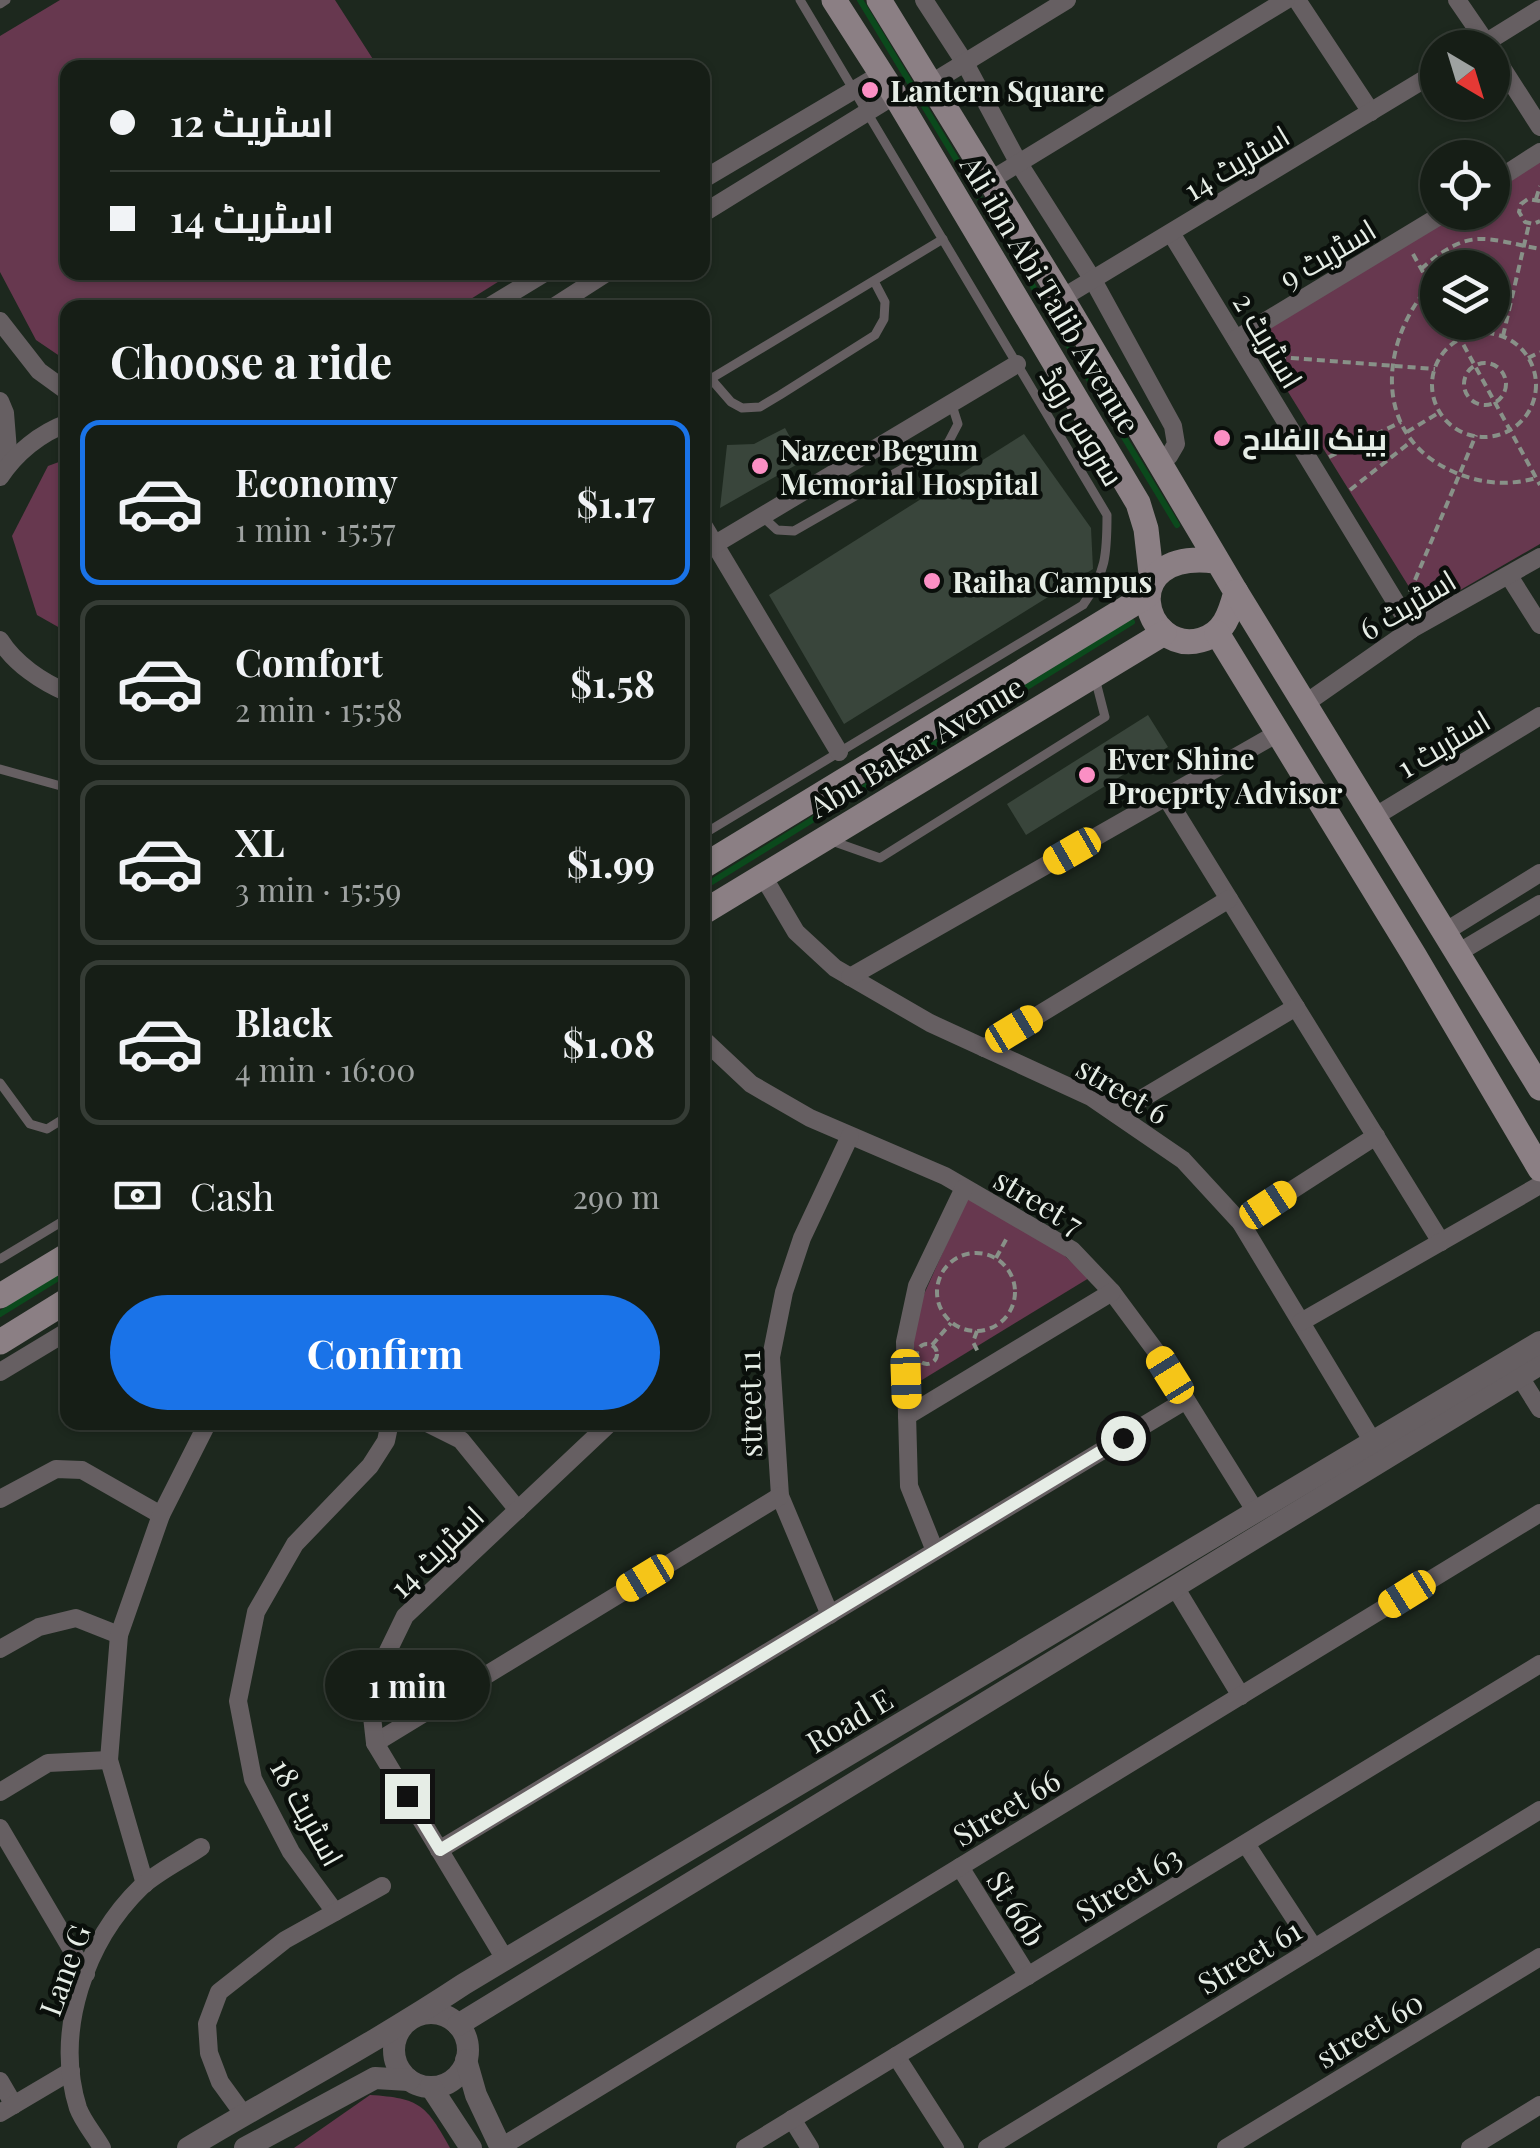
<!DOCTYPE html>
<meta charset="utf-8">
<style>
body{margin:0;font-family:"Playfair Display",Cairo,serif;background:#232b23;color:#f1f3f6;height:100vh;display:flex;flex-direction:column;font-size:38px;white-space:nowrap}
*{box-sizing:border-box;margin:0}
p{font-size:32px;color:#9ea2a1}
.icon{flex:none;width:55px;height:55px;fill:none;stroke:currentColor;stroke-width:2;stroke-linecap:round;stroke-linejoin:round}
.map{position:relative;flex:1;overflow:hidden}
.sheet{position:absolute;left:60px;top:300px;width:650px;height:1130px;display:flex;flex-direction:column;background:#161e16;border-radius:20px;box-shadow:0 2px 8px #0004,0 0 0 2px #353c35}
.sheet>*{flex:none}
.guide{position:absolute;left:60px;top:60px;width:650px;height:220px;border-radius:20px;box-shadow:0 2px 8px #0004,0 0 0 2px #353c35;display:grid;align-content:center;height:220px;padding:0 50px;background:#161e16}
.needle{width:65px;rotate:142deg}
.controls{position:absolute;left:1420px;top:30px;display:grid;gap:20px}
.controls a{display:grid;place-items:center;width:90px;height:90px;border-radius:50%;background:#161e16;box-shadow:0 2px 8px #0004,0 0 0 2px #353c35;font-size:50px}
.end{position:absolute;width:45px;height:45px;margin:-22px;border:12px solid #e6ede6;background:#111;box-shadow:0 0 0 5px #111}
.from{border-radius:50%}
.bubble{position:absolute;height:70px;border-radius:35px;background:#161e16;box-shadow:0 2px 8px #0004,0 0 0 2px #353c35;font-size:32px;font-weight:700;line-height:70px;text-align:center}
.car{position:absolute;width:30px;height:60px;margin:-30px -15px;border-radius:12px;box-shadow:0 0 8px 2px #0007;background:linear-gradient(#f5c518 24%,#345 0 40%,#f5c518 0 76%,#345 0 86%,#f5c518 0)}
.guide b{display:flex;align-items:center;gap:35px;height:95px;font-size:38px}
.guide b+b{border-top:2px solid #353c35}
.guide i{width:25px;height:25px;background:#f1f3f6}
ul{padding:0;list-style:none}
li{display:flex;align-items:center;gap:30px;height:165px;margin:0 20px 15px;padding:0 30px;border:5px solid #353c35;border-radius:20px}
li div{flex:1}
li b{display:block;font-size:38px}
li em{font-style:normal;font-weight:700}
li.current{border-color:#1a73e8}
li>.icon{width:90px;height:90px;stroke-width:1.5}
h2{padding:0 50px;font-size:45px;line-height:120px}
.pay{display:flex;align-items:center;gap:25px;height:110px;padding:0 50px;font-size:38px}
.pay p{margin-inline-start:auto}
.primary-button{display:flex;gap:20px;margin-top:auto;padding:20px 50px}
.primary-button a{flex:1;height:115px;border-radius:60px;background:#1a73e8;color:#fff;font-size:40px;font-weight:700;line-height:115px;text-align:center}
.map>svg:first-child{display:block}
.green{fill:#67384f;fill-rule:evenodd}
.lines{fill:none;stroke-linecap:round;stroke-linejoin:round}
.stream{stroke:#0b491c;stroke-width:6}
.building{fill:#39453b}
.path{stroke:#889188;stroke-width:4;stroke-dasharray:8 5;stroke-linecap:butt}
.service{stroke:#665f62;stroke-width:9}
.minor{stroke:#665f62;stroke-width:18}
.tertiary{stroke:#665f62;stroke-width:22}
.secondary{stroke:#8b7f84;stroke-width:25}
.route{stroke:#e6ede6;stroke-width:12}
.poi-dot{fill:#fb8fc4;stroke:#0a0f0b;stroke-width:4}
.labels{text-anchor:middle;dominant-baseline:central;stroke-width:9;stroke-linejoin:round;paint-order:stroke}
.poi-label{font-size:30px;font-weight:bold;fill:#e6ede6;stroke:#0a0f0b;text-anchor:start}
.street-label{font-size:30px;fill:#e6ede6;stroke:#0a0f0b}
</style>
<div class="map">
<svg width="1540" height="2148" viewBox="0 0 1540 2148">
<rect width="100%" height="100%" fill="#1d281e"/>
<g class="green">
<polygon points="60,0 335,0 378,67 68,68 68,272 509,275 458,307 68,308 67,361 36,340 0,272 0,36"/>
<path d="M1540,160v384l-116,67 -170,-274 201,-124 37,-1 1,-22zM1438,268h54v54h-54z"/>
<polygon points="67,459 67,632 37,615 12,536 48,466"/>
<polygon points="967,1198 1054,1246 1089,1278 917,1383 913,1335 921,1301"/>
<path d="M370,2095c50,3 56,10 80,53h-156z"/>
</g>
<g class="lines">
<g class="stream">
<polyline points="860,0 1177,525"/>
<polyline points="702,888 1132,622"/>
<polyline points="0,1314 68,1272"/>
</g>
</g>
<g class="building">
<polygon points="785,428 803,461 720,508 727,445 754,444"/>
<polygon points="1024,434 1091,528 1093,569 844,724 769,595"/>
<polygon points="1148,715 1168,747 1026,835 1007,804"/>
</g>
<g class="lines">
<g class="path">
<polyline points="1536,199 1540,186"/>
<polyline points="1540,201 1528,199 1521,204 1519,212 1525,222 1533,224 1540,221"/>
<polyline points="1413,254 1430,285"/>
<path d="M1421,269c49,-42 61,-31 119,-20"/>
<path d="M1438,299l-8,-14c-51,58 -58,152 24,187 28,12 54,14 82,6"/>
<polyline points="1451,322 1540,485"/>
<circle cx="1484" cy="385" r="52"/>
<polyline points="1503,336 1529,224"/>
<polyline points="1265,356 1435,369"/>
<polyline points="1528,358 1540,352"/>
<circle cx="1485" cy="384" r="21"/>
<polyline points="1407,432 1440,412"/>
<polyline points="1329,457 1401,422"/>
<polyline points="1350,490 1413,440"/>
<polyline points="1410,592 1476,435"/>
<circle cx="976" cy="1292" r="39"/>
<polyline points="996,1258 1008,1236"/>
<polyline points="977,1331 973,1342 979,1354"/>
<circle cx="927" cy="1354" r="10"/>
<polyline points="932,1345 951,1323"/>
</g>
<g class="service">
<polyline points="0,4 6,0"/>
<polyline points="711,379 731,402 742,408 760,407 780,395 875,335 884,319 885,302 874,281"/>
<polyline points="702,384 943,239"/>
<polyline points="762,516 777,530 794,531 948,443 958,424 952,405"/>
<polyline points="0,769 68,788"/>
<path d="M702,835l381,-230c23,-32 24,-51 24,-90l-307,-515"/>
<polyline points="829,840 880,858 1105,717 1095,678"/>
<polyline points="0,1083 30,1124 47,1129 68,1116"/>
<polyline points="0,1259 68,1218"/>
</g>
<g class="minor">
<polyline points="924,0 965,63 1018,162 1093,280 1173,426 1176,444 1169,456 1159,463"/>
<polyline points="1297,0 1371,112"/>
<polyline points="1457,0 1490,48"/>
<polyline points="1477,48 1540,9"/>
<polyline points="1492,52 1540,127"/>
<polyline points="930,84 1067,0"/>
<polyline points="702,180 881,74"/>
<polyline points="991,180 1286,0"/>
<polyline points="1492,183 1540,152"/>
<polyline points="702,214 895,95"/>
<polyline points="1171,233 1412,629"/>
<polyline points="1062,298 1438,71"/>
<polyline points="487,308 546,272"/>
<polyline points="552,308 608,272"/>
<polyline points="0,321 39,371 68,392"/>
<polyline points="1236,339 1446,212"/>
<polyline points="0,401 5,413 9,463"/>
<path d="M0,477c16,-24 40,-44 68,-54"/>
<polyline points="702,523 839,752"/>
<polyline points="702,552 1017,364"/>
<polyline points="1509,576 1540,625"/>
<path d="M0,640c15,24 42,42 68,53"/>
<polyline points="1306,703 1412,629 1540,557"/>
<polyline points="1166,797 1441,1242"/>
<polyline points="1374,817 1540,716"/>
<polyline points="763,876 796,932 835,968 930,1023 1091,1097 1183,1160 1241,1223 1373,1442"/>
<polyline points="1443,933 1540,873"/>
<polyline points="1456,954 1540,904"/>
<polyline points="850,977 1278,733"/>
<polyline points="702,1038 751,1084 810,1118 945,1176 1072,1250 1112,1292 1155,1350 1256,1512"/>
<polyline points="984,1048 1229,899"/>
<polyline points="1116,1114 1296,1007"/>
<polyline points="1241,1223 1376,1136"/>
<polyline points="1301,1322 1540,1185"/>
<polyline points="0,1372 68,1331"/>
<polyline points="1520,1377 1540,1409"/>
<polyline points="907,1416 1112,1292"/>
<polyline points="425,1422 461,1440 518,1510"/>
<polyline points="0,1499 56,1469 82,1470 161,1515"/>
<polyline points="935,1551 909,1486 905,1342 917,1286 964,1188"/>
<polyline points="1175,1587 1241,1696"/>
<polyline points="830,1615 780,1496 771,1357 784,1292 802,1238 850,1136"/>
<polyline points="0,1649 39,1627 76,1618 119,1635"/>
<polyline points="375,1743 780,1496"/>
<polyline points="0,1792 48,1763 109,1760"/>
<polyline points="0,1828 86,1974"/>
<polyline points="1246,1844 1314,1948"/>
<polyline points="439,1850 1186,1400"/>
<polyline points="960,1867 1028,1976"/>
<polyline points="145,1884 109,1760 119,1635 161,1515 208,1422"/>
<polyline points="335,1912 291,1852 253,1779 238,1701 256,1612 295,1544 370,1466 386,1441 390,1422"/>
<polyline points="505,1959 375,1743 369,1690 405,1616 611,1422"/>
<polyline points="896,2056 955,2148"/>
<polyline points="0,2081 14,2105"/>
<polyline points="0,2113 71,2071"/>
<polyline points="244,2115 220,2082 209,2053 207,2024 219,1992 285,1940 382,1886"/>
<polyline points="792,2119 810,2148"/>
<polyline points="501,2147 1540,1513"/>
<path d="M102,2148c-7,-13 -19,-26 -24,-40 -24,-77 7,-167 64,-222 17,-15 40,-26 59,-39"/>
<polyline points="745,2148 1540,1664"/>
<polyline points="987,2148 1540,1810"/>
<polyline points="1226,2148 1540,1957"/>
<polyline points="1470,2148 1540,2105"/>
</g>
<g class="tertiary">
<circle cx="431" cy="2050" r="37"/>
<polyline points="458,2025 1540,1364"/>
<polyline points="466,2060 476,2095 501,2148"/>
<polyline points="431,2087 471,2148"/>
<path d="M188,2148c92,-55 187,-105 276,-164l1076,-642"/>
<polyline points="245,2148 375,2078 409,2080"/>
</g>
<g class="secondary">
<polyline points="834,0 895,95 1138,503 1146,529 1152,582"/>
<path d="M879,0l183,298 174,294c-6,22 -12,42 -35,48 -58,16 -87,-91 14,-79"/>
<polyline points="1236,592 1540,1088"/>
<polyline points="1217,633 1414,955 1540,1169"/>
<polyline points="702,867 1148,595"/>
<polyline points="702,913 1164,633"/>
<polyline points="0,1296 68,1255"/>
<polyline points="0,1342 68,1300"/>
</g>
</g>
<g class="lines">
<polyline class="route" points="407,1796 440,1850 1123,1438"/>
</g>
<g class="poi-dot">
<circle cx="870" cy="90" r="10"/>
<circle cx="1222" cy="438" r="10"/>
<circle cx="760" cy="466" r="10"/>
<circle cx="932" cy="581" r="10"/>
<circle cx="1087" cy="775" r="10"/>
</g>
<g class="labels">
<g class="poi-label">
<text x="890" y="90">Lantern Square</text>
<text x="1242" y="438">بینک الفلاح</text>
<text x="780" y="449">Nazeer Begum<tspan x="780" dy="34">Memorial Hospital</tspan></text>
<text x="952" y="581">Raiha Campus</text>
<text x="1107" y="758">Ever Shine<tspan x="1107" dy="34">Proeprty Advisor</tspan></text>
</g>
<g class="street-label">
<text transform="translate(1236 162) rotate(-31)">اسٹریٹ 14</text>
<text transform="translate(1327 253) rotate(-31)">اسٹریٹ 9</text>
<text transform="translate(1051 294) rotate(59)">Ali ibn Abi Talib Avenue</text>
<text transform="translate(1269 340) rotate(59)">اسٹریٹ 2</text>
<text transform="translate(1083 426) rotate(59)">سروس روڈ</text>
<text transform="translate(1407 604) rotate(-31)">اسٹریٹ 6</text>
<text transform="translate(1443 743) rotate(-31)">اسٹریٹ 1</text>
<text transform="translate(916 746) rotate(-31)">Abu Bakar Avenue</text>
<text transform="translate(1123 1090) rotate(31)">street 6</text>
<text transform="translate(1039 1201) rotate(31)">street 7</text>
<text transform="translate(749 1404) rotate(-91)">street 11</text>
<text transform="translate(436 1551) rotate(-44)">اسٹریٹ 14</text>
<text transform="translate(849 1720) rotate(-31)">Road E</text>
<text transform="translate(1006 1807) rotate(-31)">Street 66</text>
<text transform="translate(308 1812) rotate(61)">اسٹریٹ 18</text>
<text transform="translate(1128 1883) rotate(-31)">Street 63</text>
<text transform="translate(1017 1908) rotate(58)">St 66b</text>
<text transform="translate(1249 1956) rotate(-31)">Street 61</text>
<text transform="translate(64 1970) rotate(-70)">Lane G</text>
<text transform="translate(1369 2029) rotate(-31)">street 60</text>
</g>
</g>
</svg>
<div class="controls">
<a><svg class="needle" viewBox="-14 -14 28 28"><path d="M0-13l5 13h-10z" fill="#e53935"/><path d="M0 13l5-13h-10z" fill="#9ea2a1"/></svg></a>
<a><svg class="icon" aria-label="locate" viewBox="0 0 24 24"><circle cx="12" cy="12" r="6"/><path d="M12 2v4M12 18v4M2 12h4M18 12h4"/></svg></a>
<a><svg class="icon" aria-label="layers" viewBox="0 0 24 24"><path d="M12 4l9 5-9 5-9-5zM3 14l9 5 9-5"/></svg></a>
</div>
<i class="end from" style="left:1123px;top:1438px"></i>
<i class="end" style="left:407px;top:1796px"></i>
<div class="bubble" style="left:325px;top:1650px;width:165px">1 min</div>
<i class="car" style="left:1072px;top:851px;rotate:240deg"></i>
<i class="car" style="left:1014px;top:1029px;rotate:59deg"></i>
<i class="car" style="left:1268px;top:1205px;rotate:57deg"></i>
<i class="car" style="left:1170px;top:1375px;rotate:328deg"></i>
<i class="car" style="left:906px;top:1379px;rotate:178deg"></i>
<i class="car" style="left:645px;top:1578px;rotate:239deg"></i>
<i class="car" style="left:1407px;top:1594px;rotate:238deg"></i>
<div class="guide">
<b><i class="from"></i>اسٹریٹ 12</b>
<b><i></i>اسٹریٹ 14</b>
</div>
<section class="sheet">
<h2>Choose a ride</h2>
<ul>
<li class="current"><svg class="icon" aria-label="car" viewBox="0 0 24 24"><path d="M5 17H2v-5l4-1 3-4h7l3 4 3 1v5h-3M9 17h6M6 11h13"/><circle cx="7" cy="17" r="2"/><circle cx="17" cy="17" r="2"/></svg><div><b>Economy</b><p>1 min · 15:57</p></div><em>$1.17</em></li>
<li><svg class="icon" aria-label="car" viewBox="0 0 24 24"><path d="M5 17H2v-5l4-1 3-4h7l3 4 3 1v5h-3M9 17h6M6 11h13"/><circle cx="7" cy="17" r="2"/><circle cx="17" cy="17" r="2"/></svg><div><b>Comfort</b><p>2 min · 15:58</p></div><em>$1.58</em></li>
<li><svg class="icon" aria-label="car" viewBox="0 0 24 24"><path d="M5 17H2v-5l4-1 3-4h7l3 4 3 1v5h-3M9 17h6M6 11h13"/><circle cx="7" cy="17" r="2"/><circle cx="17" cy="17" r="2"/></svg><div><b>XL</b><p>3 min · 15:59</p></div><em>$1.99</em></li>
<li><svg class="icon" aria-label="car" viewBox="0 0 24 24"><path d="M5 17H2v-5l4-1 3-4h7l3 4 3 1v5h-3M9 17h6M6 11h13"/><circle cx="7" cy="17" r="2"/><circle cx="17" cy="17" r="2"/></svg><div><b>Black</b><p>4 min · 16:00</p></div><em>$1.08</em></li>
</ul>
<div class="pay"><svg class="icon" aria-label="cash" viewBox="0 0 24 24"><path d="M3 7h18v10H3z"/><circle cx="12" cy="12" r="2"/></svg>Cash<p>290 m</p></div>
<div class="primary-button"><a>Confirm</a></div>
</section>
</div>
